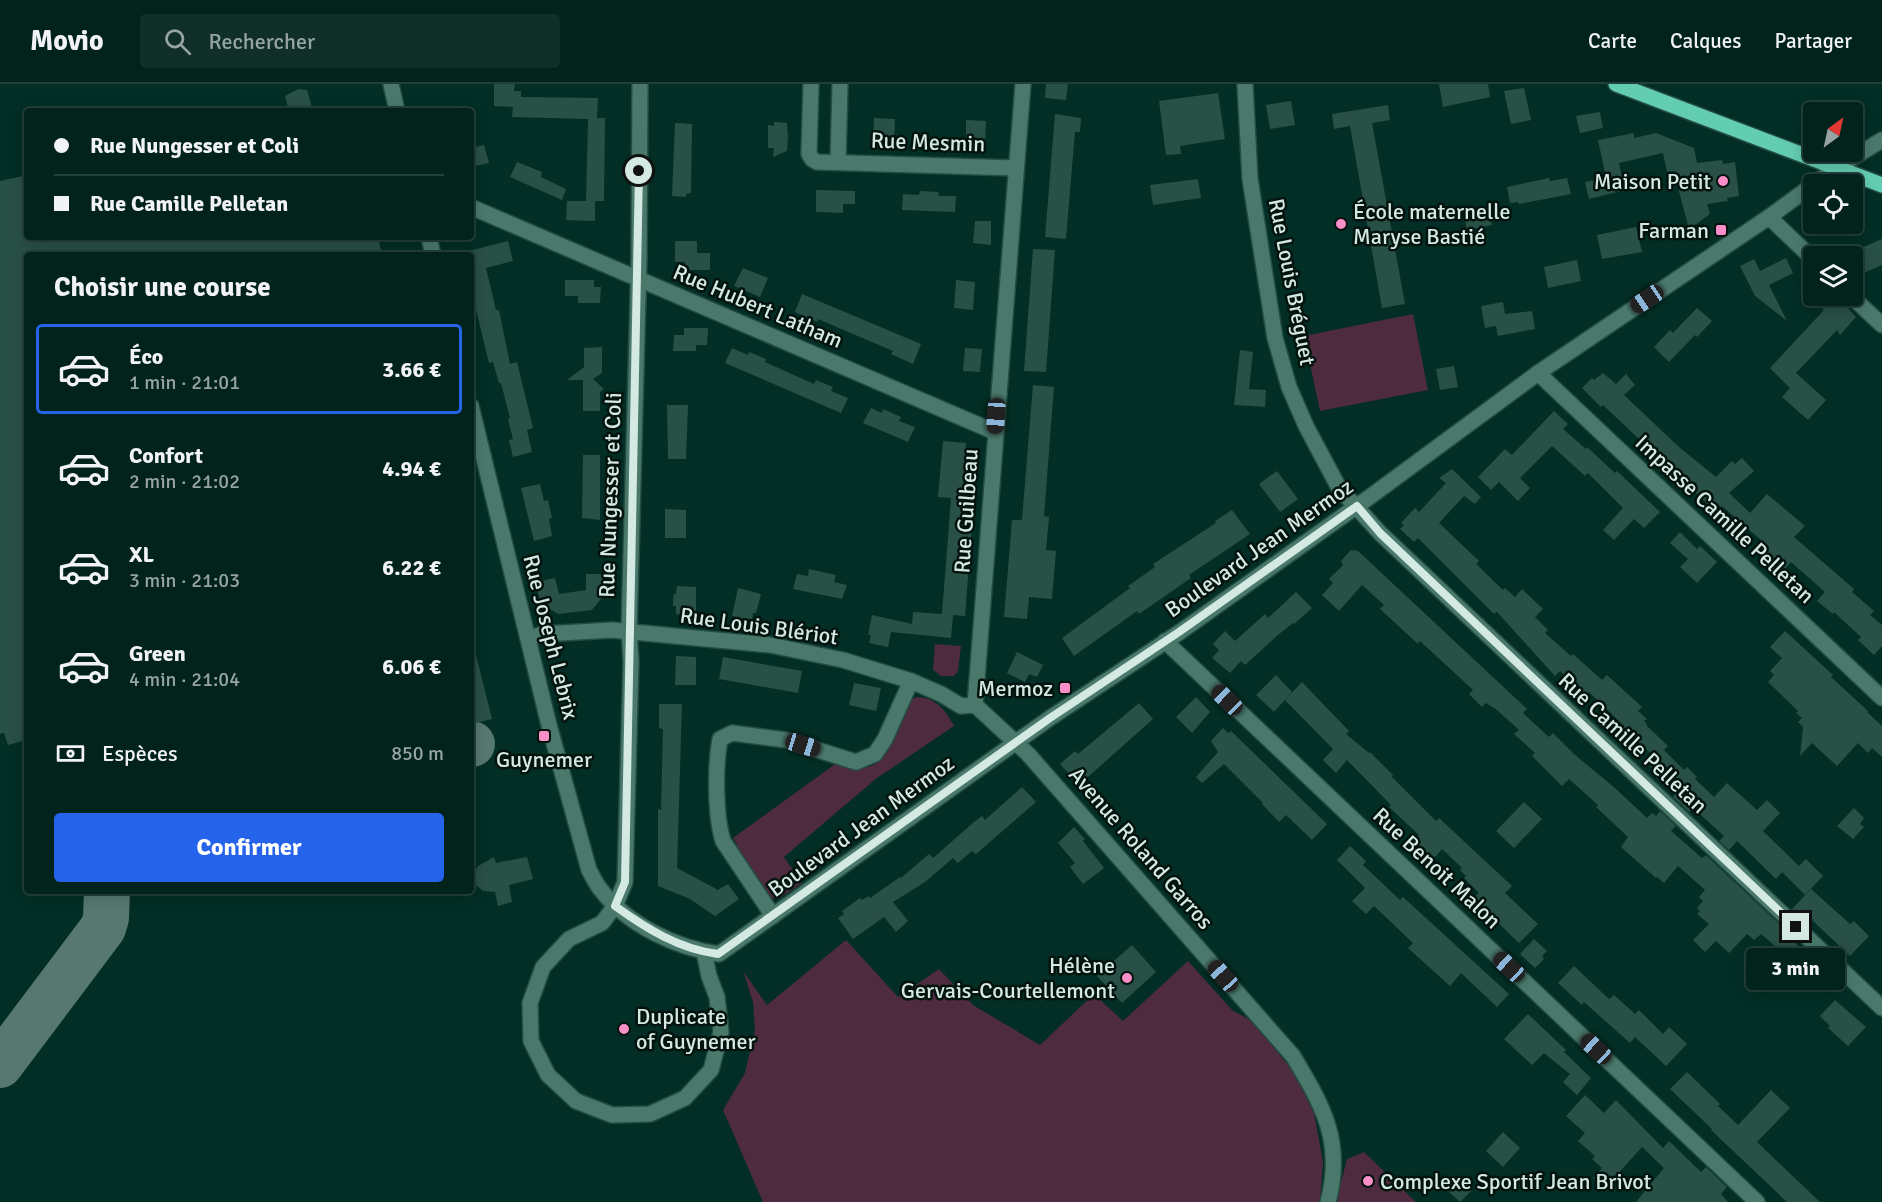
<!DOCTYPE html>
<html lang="fr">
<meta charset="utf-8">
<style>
body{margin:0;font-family:Signika,sans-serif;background:#102f29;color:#f1f3f6;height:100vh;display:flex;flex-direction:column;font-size:22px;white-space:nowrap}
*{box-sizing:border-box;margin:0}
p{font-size:20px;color:#96a4a3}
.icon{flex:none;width:33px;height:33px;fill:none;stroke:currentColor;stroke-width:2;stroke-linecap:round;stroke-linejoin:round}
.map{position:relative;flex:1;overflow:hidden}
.side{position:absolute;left:24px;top:168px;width:450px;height:642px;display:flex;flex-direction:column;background:#02221c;border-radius:6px;box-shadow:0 3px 15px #0003,0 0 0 2px #233f3b}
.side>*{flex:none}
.banner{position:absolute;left:24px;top:24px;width:450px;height:132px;border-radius:6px;box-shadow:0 3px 15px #0003,0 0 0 2px #233f3b;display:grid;align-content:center;height:132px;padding:0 30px;background:#02221c}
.needle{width:39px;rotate:33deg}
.fabs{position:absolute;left:1803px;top:18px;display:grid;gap:12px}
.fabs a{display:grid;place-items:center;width:60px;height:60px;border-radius:6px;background:#02221c;box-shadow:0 3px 15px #0003,0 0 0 2px #233f3b;font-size:30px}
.end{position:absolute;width:27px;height:27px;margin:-14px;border:8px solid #d3e9e2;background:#111;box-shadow:0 0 0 3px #111}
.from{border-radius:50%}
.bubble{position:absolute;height:42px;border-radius:6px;background:#02221c;box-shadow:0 3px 15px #0003,0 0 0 2px #233f3b;font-size:20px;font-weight:700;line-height:42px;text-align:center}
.car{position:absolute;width:18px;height:36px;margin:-18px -9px;border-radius:8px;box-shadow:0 0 4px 2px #0007;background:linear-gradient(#222 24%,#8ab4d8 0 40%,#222 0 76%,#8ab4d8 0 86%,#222 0)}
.banner b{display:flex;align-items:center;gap:21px;height:57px;font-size:22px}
.banner b+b{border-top:2px solid #233f3b}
.banner i{width:15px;height:15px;background:#f1f3f6}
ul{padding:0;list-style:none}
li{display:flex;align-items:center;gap:18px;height:90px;margin:0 12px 9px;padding:0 18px;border:3px solid transparent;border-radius:6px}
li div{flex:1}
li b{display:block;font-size:22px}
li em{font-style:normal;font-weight:700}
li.selected{border-color:#2563eb}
li>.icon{width:54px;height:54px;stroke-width:1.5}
h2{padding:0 30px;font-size:27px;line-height:72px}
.pay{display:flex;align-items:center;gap:15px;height:66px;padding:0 30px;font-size:22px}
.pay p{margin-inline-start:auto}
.primary-button{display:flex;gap:12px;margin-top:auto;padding:12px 30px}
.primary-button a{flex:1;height:69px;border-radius:6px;background:#2563eb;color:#fff;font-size:24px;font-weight:700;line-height:69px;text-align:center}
header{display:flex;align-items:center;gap:36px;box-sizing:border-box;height:84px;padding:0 30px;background:#02221c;border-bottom:2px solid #233f3b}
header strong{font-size:28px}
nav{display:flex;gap:33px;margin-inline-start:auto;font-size:21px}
.search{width:420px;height:54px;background:#102f29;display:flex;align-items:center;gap:15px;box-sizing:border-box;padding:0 21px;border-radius:6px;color:#96a4a3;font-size:22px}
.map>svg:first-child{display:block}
.green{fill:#4e2b3e}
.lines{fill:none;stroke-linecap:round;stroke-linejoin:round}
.taxiway{stroke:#567870;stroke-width:46}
.building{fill:#295046}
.minor-casing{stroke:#234c43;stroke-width:18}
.major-casing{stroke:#234c43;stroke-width:18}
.minor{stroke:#4a796c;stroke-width:15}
.major{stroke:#63cdb2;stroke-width:15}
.route{stroke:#d3e9e2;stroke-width:8}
.poi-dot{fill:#f98fc9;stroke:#04130e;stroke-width:2}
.labels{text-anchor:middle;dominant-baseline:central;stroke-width:5;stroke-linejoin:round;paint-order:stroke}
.street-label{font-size:22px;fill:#d3e9e2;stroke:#04130e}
.poi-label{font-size:22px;fill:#d3e9e2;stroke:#04130e;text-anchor:end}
</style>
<header>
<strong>Movio</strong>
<div class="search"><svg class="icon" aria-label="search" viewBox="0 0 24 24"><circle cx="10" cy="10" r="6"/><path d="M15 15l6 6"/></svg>Rechercher</div>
<nav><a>Carte</a><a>Calques</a><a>Partager</a></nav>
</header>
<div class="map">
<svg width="1882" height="1118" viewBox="0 0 1882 1118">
<rect width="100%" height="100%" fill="#022e25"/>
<g class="green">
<polygon points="1413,230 1428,306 1320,327 1304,252"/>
<polygon points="935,560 961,562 958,587 954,592 941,592 933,586"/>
<path d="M916,613c19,0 30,13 38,29l-77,52 -93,79 18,26 -24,16 -7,-1 -37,-50 3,-3 -4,-7 105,-76c17,7 32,10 45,-5l24,-54z"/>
<polygon points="846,856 898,913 939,885 973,921 1040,961 1094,910 1123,937 1188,877 1233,927 1251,936 1293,987 1314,1029 1323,1078 1320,1118 763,1118 723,1026 745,989 755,946 753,918 743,887 767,921"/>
<polygon points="1364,1068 1416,1118 1336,1118 1347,1075"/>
</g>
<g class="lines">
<g class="taxiway">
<polyline points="471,660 472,660"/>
<polyline points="0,981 103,844 106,834 107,807"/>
</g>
</g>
<g class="building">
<polygon points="494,0 515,0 514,7 521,7 521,13 598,14 597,34 605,34 604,117 595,117 595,137 566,136 567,117 586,117 588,35 512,33 513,23 494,22"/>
<polygon points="1046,0 1068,0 1066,16 1045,14"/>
<polygon points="1439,0 1488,0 1490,13 1443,23"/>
<polygon points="1524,4 1531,36 1511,40 1504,7"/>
<polygon points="298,5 307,6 313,27 289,27 285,12"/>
<polygon points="1218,9 1225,55 1180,62 1181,70 1166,71 1159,17"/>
<polygon points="1291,17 1295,41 1270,45 1266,21"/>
<polygon points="1388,21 1390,36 1372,39 1405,220 1382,224 1350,42 1334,45 1332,30"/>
<polygon points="1600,28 1603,44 1580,49 1576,32"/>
<polygon points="1055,30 1081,34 1080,48 1075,48 1066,155 1045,153"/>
<polygon points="874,34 895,35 894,62 873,62"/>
<polygon points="966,36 986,37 985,65 966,64"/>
<polygon points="774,38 787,39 788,52 787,67 773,73 774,64 768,64 768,41 774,42"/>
<polygon points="675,39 692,40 691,109 686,110 686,113 672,112"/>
<polygon points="1634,49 1634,54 1656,49 1694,64 1697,79 1722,76 1723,80 1735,78 1739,112 1727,114 1728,117 1707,120 1710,130 1689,145 1676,96 1669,97 1663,69 1619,79 1625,106 1589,115 1585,98 1606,93 1598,56"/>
<polygon points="484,61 489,79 471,83 471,64"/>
<polygon points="517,78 542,88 541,93 566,105 562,116 510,93"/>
<polygon points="27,91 27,153 378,153 382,171 27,171 27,656 8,661 4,649 0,650 0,97"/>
<polygon points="1549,94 1550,97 1567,94 1571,110 1519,120 1518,118 1510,119 1507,103"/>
<polygon points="1198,95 1201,114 1153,121 1150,101"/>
<polygon points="816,106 855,107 855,120 843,120 843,129 816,128"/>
<polygon points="920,107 938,108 939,112 956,112 955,128 902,126 903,110 919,111"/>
<polygon points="1488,125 1492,141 1467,146 1464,130"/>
<polygon points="975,137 991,137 991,161 973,159"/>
<polygon points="1636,143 1642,168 1602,175 1597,151"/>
<polygon points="1882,155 1882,181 1852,194 1852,168"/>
<polygon points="508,157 513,177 486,184 496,226 499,226 510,280 517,278 533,344 527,346 532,368 513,373 509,356 513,355 508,335 510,334 501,299 499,299 493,278 489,279 471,205 471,171 469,167"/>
<polygon points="675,157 697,157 697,169 710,169 710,186 684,186 685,178 675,178"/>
<polygon points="1033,165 1055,166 1046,288 1024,287"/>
<polygon points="1786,174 1793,189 1769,201 1787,237 1755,212 1740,182 1754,175 1760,187"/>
<polygon points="1577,176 1581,197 1548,204 1544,183"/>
<polygon points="743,184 768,194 760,213 734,202"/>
<polygon points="565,196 594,196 594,203 601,203 600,219 578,219 578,212 565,212"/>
<polygon points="956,196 975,198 973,226 954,224"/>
<polygon points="802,210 921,260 913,280 891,270 893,267 818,235 817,238 795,228"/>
<polygon points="1838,213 1856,233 1840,251 1837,246 1796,289 1826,316 1808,336 1782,313 1790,304 1770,284 1824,226 1822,224"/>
<polygon points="1503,218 1505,230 1532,227 1535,245 1498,252 1496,242 1485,244 1481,222"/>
<polygon points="1697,224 1712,237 1697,253 1695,251 1669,278 1654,263 1670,246 1673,249"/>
<polygon points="684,244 708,244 707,261 696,261 696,267 673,267 674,251 684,251"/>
<polygon points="602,263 602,289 593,295 604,305 600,308 600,327 583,327 583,296 567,296 584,283 584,264"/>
<polygon points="732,264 748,271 749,268 766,275 765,278 814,300 816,296 833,303 831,307 848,314 841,329 725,279"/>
<polygon points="965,264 982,265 980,288 963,287"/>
<polygon points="1240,266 1253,268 1249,305 1266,306 1265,323 1234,321"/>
<polygon points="1454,282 1458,303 1440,306 1436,285"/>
<polygon points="1603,289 1616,300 1626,290 1635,301 1624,311 1679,363 1716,393 1732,377 1735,380 1742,374 1754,387 1729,409 1750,429 1767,410 1805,442 1794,453 1854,505 1852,508 1874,527 1870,531 1882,541 1882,562 1874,571 1858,556 1861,553 1834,528 1833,530 1817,517 1825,508 1791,478 1784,486 1764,469 1769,463 1722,422 1721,423 1716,419 1711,423 1603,321 1601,323 1582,304 1592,294 1594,296"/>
<polygon points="1033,301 1054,303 1044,432 1049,433 1046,466 1056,467 1052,515 1029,513 1027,535 1004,533 1012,436 1022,436"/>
<polygon points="667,321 688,321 686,375 668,375"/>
<polygon points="871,324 882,329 883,325 901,333 899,337 915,343 908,358 863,339"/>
<polygon points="1554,327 1568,340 1563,345 1586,365 1587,363 1615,389 1617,387 1660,428 1644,444 1634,435 1614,456 1603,446 1623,424 1588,389 1585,392 1552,362 1520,394 1530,404 1518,417 1499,398 1491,406 1478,393 1505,365 1512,371"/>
<polygon points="943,357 966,359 962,413 974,414 965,532 953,531 951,554 891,548 888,563 869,559 871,551 868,551 872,531 912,540 913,528 942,530 951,414 938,413"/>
<polygon points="583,371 600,371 600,436 582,434"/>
<polygon points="1452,385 1481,413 1475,420 1464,412 1439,439 1479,477 1476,480 1503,506 1505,504 1515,513 1522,505 1543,525 1535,533 1548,546 1545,549 1571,572 1573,570 1602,596 1607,591 1642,623 1638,627 1647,635 1644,637 1647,640 1646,641 1668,662 1664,666 1684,686 1687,683 1697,693 1695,695 1714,713 1727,699 1757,726 1767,716 1780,729 1763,747 1799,782 1806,775 1823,792 1805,811 1782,788 1776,795 1737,757 1729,766 1719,757 1724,752 1703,733 1693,724 1689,728 1673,713 1677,708 1647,679 1654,672 1622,644 1624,642 1589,608 1586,612 1560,587 1555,592 1497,528 1494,530 1418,454 1414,458 1400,445 1404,441 1401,439 1415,424 1419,428 1446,399 1439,394"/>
<polygon points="1277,387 1298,415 1280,428 1259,400"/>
<polygon points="540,400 544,417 548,416 552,434 549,435 552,452 534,457 521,404"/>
<polygon points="665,425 686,426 686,454 665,454"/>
<polygon points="1232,426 1250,450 1189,491 1191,494 1139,530 1137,527 1074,572 1062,554 1130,504 1128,502 1155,483 1153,480 1216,439 1215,437"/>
<polygon points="1680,448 1697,465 1700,462 1717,478 1697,499 1680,483 1688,475 1670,459"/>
<polygon points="1351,466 1358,467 1527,625 1523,629 1549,653 1553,649 1575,671 1615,704 1647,734 1652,729 1656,732 1660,727 1676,742 1671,747 1702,774 1706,771 1794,854 1792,856 1816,879 1801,896 1777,873 1782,868 1761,850 1754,856 1747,850 1729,869 1716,857 1705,868 1693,856 1709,840 1697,830 1700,827 1697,824 1703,817 1699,813 1705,806 1678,782 1664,799 1657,793 1656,794 1621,763 1628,753 1596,723 1598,721 1569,695 1562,702 1532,672 1535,669 1514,650 1519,646 1497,626 1486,619 1482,623 1469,610 1473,606 1420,557 1418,560 1380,525 1384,521 1362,501 1339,527 1322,511 1333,499 1329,495 1343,481 1341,477"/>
<polygon points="809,485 836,491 834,498 847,501 842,515 793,505 797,490 808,492"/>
<polygon points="586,490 605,490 605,510 592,526 558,530 540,519 536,498 555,494 559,510 586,506"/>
<polygon points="677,502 696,503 696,531 676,530 676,522 673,522 673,516 674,510 676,510"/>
<polygon points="738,504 761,510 756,529 753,529 752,536 732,532"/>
<polygon points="1296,508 1312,524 1294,540 1293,539 1278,551 1245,581 1241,577 1230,589 1212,574 1219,566 1213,560 1225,547 1235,557 1265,530 1268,534"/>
<polygon points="1785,547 1833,591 1831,593 1868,627 1867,628 1882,642 1882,673 1872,664 1868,669 1858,659 1837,682 1812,659 1800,672 1803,643 1798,638 1802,634 1796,629 1798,627 1768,598 1774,591 1770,587 1782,574 1770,563"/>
<polygon points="1017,568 1043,581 1037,593 1029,590 1025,598 1007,589"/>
<polygon points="476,571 492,635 471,640 471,572"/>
<polygon points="676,572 696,573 696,601 675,601"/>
<polygon points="723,573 802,587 798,609 719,595"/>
<polygon points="1276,591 1292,608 1274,628 1256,611"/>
<polygon points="1302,598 1349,647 1346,650 1369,669 1370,668 1393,691 1392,693 1436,737 1439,734 1512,802 1505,809 1538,840 1519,859 1482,823 1474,813 1479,809 1464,794 1466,792 1460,786 1462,784 1442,765 1430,779 1411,760 1419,751 1389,723 1391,721 1347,676 1336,689 1323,676 1333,665 1285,616"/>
<polygon points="854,599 881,604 876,627 849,621"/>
<polygon points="1196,613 1210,628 1192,649 1176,633"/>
<polygon points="1139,619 1153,635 1079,701 1060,680 1075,667 1078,670"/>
<polygon points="659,620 682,620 677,784 718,806 728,800 739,815 715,832 690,815 658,802 658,725 661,726 663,645 659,644"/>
<polygon points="1223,644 1228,649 1231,647 1327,740 1312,756 1286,731 1279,738 1262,720 1263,719 1224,680 1202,699 1196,693 1218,668 1211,657"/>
<polygon points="1022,703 1036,718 976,770 972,767 958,779 953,774 925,798 893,818 908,837 896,848 884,833 853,855 838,834 844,830 842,827 860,814 862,816 869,812 870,814 900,793 901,794 929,770 933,774 974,738 982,732 985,736"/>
<polygon points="1524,718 1542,735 1514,764 1496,747"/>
<polygon points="1854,724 1864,734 1860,740 1864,743 1853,755 1837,742"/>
<polygon points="1074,743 1085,755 1083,757 1104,784 1083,800 1070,783 1075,779 1058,759"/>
<polygon points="1350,762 1366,777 1363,781 1400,816 1403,813 1509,910 1497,923 1461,889 1450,902 1408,864 1413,859 1374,822 1366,830 1352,817 1365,804 1337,776"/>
<polygon points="494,773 496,779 527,773 533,795 509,801 512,818 498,822 495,808 483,807 477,802 474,795 475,788 478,782"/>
<polygon points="1811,805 1850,840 1854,837 1869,852 1850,872 1812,836 1807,840 1792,825"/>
<polygon points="1534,855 1547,867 1542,872 1544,875 1535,884 1520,870"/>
<polygon points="1132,861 1156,888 1122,919 1097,892"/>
<polygon points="1574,882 1609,915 1614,911 1635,930 1639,926 1663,950 1669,943 1687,960 1666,982 1635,953 1630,959 1584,918 1582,921 1558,899"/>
<polygon points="1835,916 1866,943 1848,962 1828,944 1830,942 1820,932"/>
<polygon points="1528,930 1566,966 1564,968 1591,994 1577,1011 1563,998 1570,990 1544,969 1532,981 1504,955"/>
<polygon points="1687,988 1720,1020 1718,1022 1738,1041 1771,1006 1790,1024 1757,1058 1820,1118 1787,1118 1711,1046 1712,1045 1670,1005"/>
<polygon points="1585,1011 1604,1029 1616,1016 1663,1064 1669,1057 1701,1088 1706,1083 1727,1103 1721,1110 1728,1118 1636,1118 1664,1084 1642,1063 1604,1105 1593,1094 1602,1084 1592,1075 1595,1072 1578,1057 1585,1049 1566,1032"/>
<polygon points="1503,1048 1520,1064 1503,1083 1486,1067"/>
<polygon points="1461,1095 1472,1106 1460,1118 1449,1108"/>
</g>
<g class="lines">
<defs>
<g id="minor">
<polyline points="391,0 397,27"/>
<polyline points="640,0 639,175 629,547 631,577 625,798 615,822 602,839 569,855 543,883 530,919 531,957 548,991 576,1017 612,1031 650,1030 685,1014 711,986 721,948 717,913 709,892 704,868"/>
<polyline points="811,0 809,70 812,75 817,78 1016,84"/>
<path d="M1023,0l-48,621 53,49 265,302c30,50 51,86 35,146"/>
<polyline points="1245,0 1250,95 1275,254 1289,303 1306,342 1339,404 1380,449 1882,924"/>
<polyline points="838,78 840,0"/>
<polyline points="471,123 995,348"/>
<polyline points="1769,133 1814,176"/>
<polyline points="429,153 433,171"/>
<polyline points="1851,212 1882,241"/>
<polyline points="1538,289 1882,614"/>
<path d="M471,322l78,319 40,145c4,7 7,14 12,20 27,35 75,58 118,64l331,-236 130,-86 191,-136 167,-123 231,-156 67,-49 46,-28"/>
<polyline points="529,554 544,550 612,546 770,561 843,576 911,597 941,610 961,622 975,621"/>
<polyline points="1165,557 1757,1118"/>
<path d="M773,832l-50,-75c-8,-26 -8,-75 -3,-102l12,-6 54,7 70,22 19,-8 10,-15 26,-58"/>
</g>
<polyline id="major" points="1616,0 1882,101"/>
</defs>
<use href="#minor" class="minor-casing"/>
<use href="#major" class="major-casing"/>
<use href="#minor" class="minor"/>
<use href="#major" class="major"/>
</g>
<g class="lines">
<path class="route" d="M639,87l-14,711 -10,24c32,23 64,43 103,48l332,-236 129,-86 178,-126 23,27 416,394"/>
</g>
<g class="poi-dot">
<circle cx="1723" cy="97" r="6"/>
<circle cx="1341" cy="140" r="6"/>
<rect x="1715" y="140" width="12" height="12" rx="3"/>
<rect x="1059" y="598" width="12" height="12" rx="3"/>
<rect x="538" y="646" width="12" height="12" rx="3"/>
<circle cx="1127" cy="894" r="6"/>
<circle cx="624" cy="945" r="6"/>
<circle cx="1368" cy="1097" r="6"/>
</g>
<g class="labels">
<g class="street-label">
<text transform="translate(928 58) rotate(2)">Rue Mesmin</text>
<text transform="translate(1292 198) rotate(79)">Rue Louis Bréguet</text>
<text transform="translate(758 222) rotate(23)">Rue Hubert Latham</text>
<text transform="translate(610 411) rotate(-88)">Rue Nungesser et Coli</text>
<text transform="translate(966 427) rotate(-86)">Rue Guilbeau</text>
<text transform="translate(1725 435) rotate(43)">Impasse Camille Pelletan</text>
<text transform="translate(1259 464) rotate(-35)">Boulevard Jean Mermoz</text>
<text transform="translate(759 542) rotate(8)">Rue Louis Blériot</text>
<text transform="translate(551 553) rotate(76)">Rue Joseph Lebrix</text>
<text transform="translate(1633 659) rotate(43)">Rue Camille Pelletan</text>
<text transform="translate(861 742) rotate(-36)">Boulevard Jean Mermoz</text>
<text transform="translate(1141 764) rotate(49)">Avenue Roland Garros</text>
<text transform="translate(1437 784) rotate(43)">Rue Benoit Malon</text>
</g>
<g class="poi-label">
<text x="1711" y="97">Maison Petit</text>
<text x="1353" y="127" text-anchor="start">École maternelle<tspan x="1353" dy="25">Maryse Bastié</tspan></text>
<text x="1709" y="146">Farman</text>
<text x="1053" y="604">Mermoz</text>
<text x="544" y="675" text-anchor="middle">Guynemer</text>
<text x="1115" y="881">Hélène<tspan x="1115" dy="25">Gervais-Courtellemont</tspan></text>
<text x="636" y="932" text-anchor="start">Duplicate<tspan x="636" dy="25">of Guynemer</tspan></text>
<text x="1380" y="1097" text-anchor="start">Complexe Sportif Jean Brivot</text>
</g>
</g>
</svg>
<div class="fabs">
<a><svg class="needle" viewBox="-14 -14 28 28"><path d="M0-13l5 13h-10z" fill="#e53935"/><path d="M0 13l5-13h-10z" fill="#96a4a3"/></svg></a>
<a><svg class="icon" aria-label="locate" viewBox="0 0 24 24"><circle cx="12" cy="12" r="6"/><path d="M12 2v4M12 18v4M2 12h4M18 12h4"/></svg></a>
<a><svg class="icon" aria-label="layers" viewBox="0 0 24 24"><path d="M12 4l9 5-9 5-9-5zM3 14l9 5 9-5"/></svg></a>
</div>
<i class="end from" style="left:639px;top:87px"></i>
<i class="end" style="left:1796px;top:843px"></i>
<div class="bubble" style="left:1746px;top:864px;width:99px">3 min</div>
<i class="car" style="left:1647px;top:215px;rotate:236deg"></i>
<i class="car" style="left:996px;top:332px;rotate:184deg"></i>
<i class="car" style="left:1227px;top:616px;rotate:314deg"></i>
<i class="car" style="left:803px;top:661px;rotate:107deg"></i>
<i class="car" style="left:1509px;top:883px;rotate:313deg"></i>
<i class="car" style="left:1223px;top:892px;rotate:318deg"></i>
<i class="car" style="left:1596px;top:965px;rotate:313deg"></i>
<div class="banner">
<b><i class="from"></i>Rue Nungesser et Coli</b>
<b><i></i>Rue Camille Pelletan</b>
</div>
<section class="side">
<h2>Choisir une course</h2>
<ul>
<li class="selected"><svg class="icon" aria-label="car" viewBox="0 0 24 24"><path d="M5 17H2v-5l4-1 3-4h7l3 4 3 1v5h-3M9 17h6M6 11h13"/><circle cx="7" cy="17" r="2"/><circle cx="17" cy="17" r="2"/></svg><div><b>Éco</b><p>1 min · 21:01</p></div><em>3.66 €</em></li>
<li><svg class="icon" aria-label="car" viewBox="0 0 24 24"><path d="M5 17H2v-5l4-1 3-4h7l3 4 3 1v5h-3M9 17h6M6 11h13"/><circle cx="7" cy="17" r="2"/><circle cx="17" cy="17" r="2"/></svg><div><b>Confort</b><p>2 min · 21:02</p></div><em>4.94 €</em></li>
<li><svg class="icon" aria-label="car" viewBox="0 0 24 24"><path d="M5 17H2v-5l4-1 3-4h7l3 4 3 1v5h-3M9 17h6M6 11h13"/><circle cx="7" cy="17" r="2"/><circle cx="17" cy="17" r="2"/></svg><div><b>XL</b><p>3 min · 21:03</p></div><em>6.22 €</em></li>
<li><svg class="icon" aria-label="car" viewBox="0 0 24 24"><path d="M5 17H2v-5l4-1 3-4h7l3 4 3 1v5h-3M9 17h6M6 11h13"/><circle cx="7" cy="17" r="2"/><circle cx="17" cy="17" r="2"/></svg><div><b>Green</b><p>4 min · 21:04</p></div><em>6.06 €</em></li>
</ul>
<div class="pay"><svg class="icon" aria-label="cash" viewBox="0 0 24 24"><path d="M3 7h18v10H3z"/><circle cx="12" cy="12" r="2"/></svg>Espèces<p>850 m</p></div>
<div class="primary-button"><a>Confirmer</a></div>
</section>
</div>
